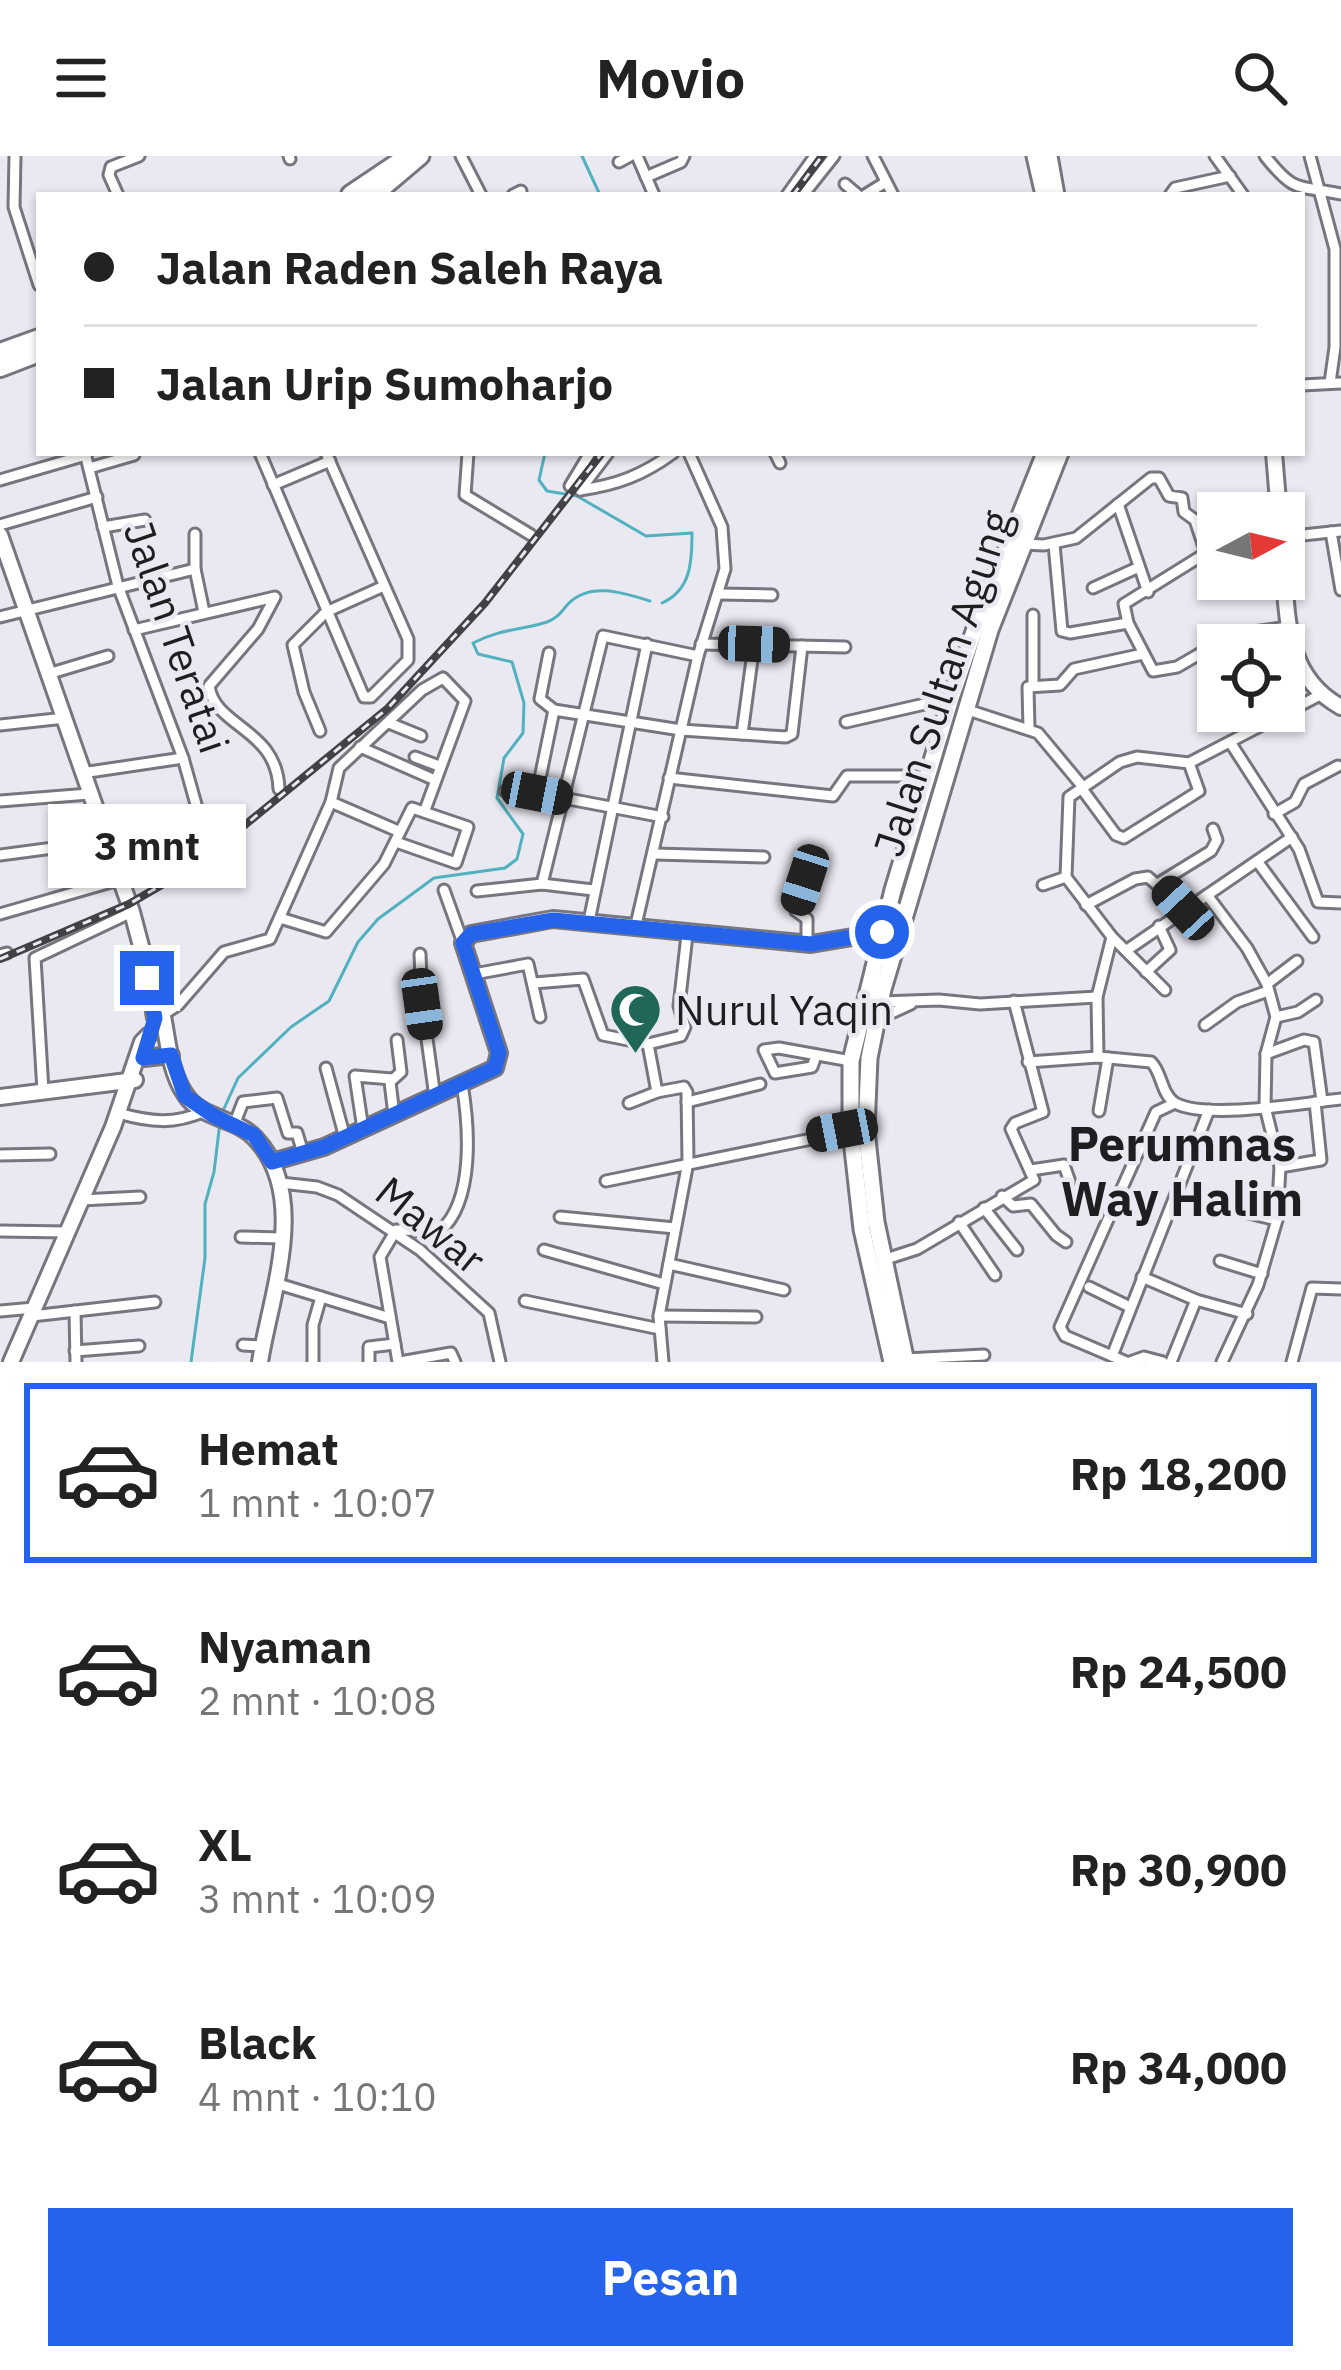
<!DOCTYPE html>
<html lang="id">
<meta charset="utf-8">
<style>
body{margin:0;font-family:"IBM Plex Sans",sans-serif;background:#f2f2f2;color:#222;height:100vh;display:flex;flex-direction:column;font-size:45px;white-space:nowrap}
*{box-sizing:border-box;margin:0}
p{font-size:39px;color:#767676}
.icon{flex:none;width:66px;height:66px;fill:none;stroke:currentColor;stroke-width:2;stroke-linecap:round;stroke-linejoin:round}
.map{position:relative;height:1206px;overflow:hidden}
.sheet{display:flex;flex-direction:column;background:#fff;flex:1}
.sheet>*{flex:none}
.guide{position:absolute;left:36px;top:36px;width:1269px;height:264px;border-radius:0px;box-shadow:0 3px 9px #0004;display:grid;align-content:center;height:264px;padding:0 48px;background:#fff}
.needle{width:78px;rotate:83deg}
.tools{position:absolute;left:1197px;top:336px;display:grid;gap:24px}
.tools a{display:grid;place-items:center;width:108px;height:108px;border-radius:0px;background:#fff;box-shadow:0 3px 9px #0004;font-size:60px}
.end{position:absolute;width:54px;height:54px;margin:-27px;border:15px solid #2563eb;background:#fff;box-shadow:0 0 0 6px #fff}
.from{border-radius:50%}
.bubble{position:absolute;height:84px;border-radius:0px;background:#fff;box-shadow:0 3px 9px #0004;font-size:39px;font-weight:800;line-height:84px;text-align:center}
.car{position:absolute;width:36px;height:72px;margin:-36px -18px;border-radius:15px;box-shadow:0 0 9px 3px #0007;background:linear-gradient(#222 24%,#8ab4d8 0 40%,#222 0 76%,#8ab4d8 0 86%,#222 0)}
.guide b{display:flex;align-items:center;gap:42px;height:114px;font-size:45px}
.guide b+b{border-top:3px solid #e0e0e0}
.guide i{width:30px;height:30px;background:#222}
ul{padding:21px 0 0;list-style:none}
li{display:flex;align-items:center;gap:36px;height:180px;margin:0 24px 18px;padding:0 24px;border:6px solid transparent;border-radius:0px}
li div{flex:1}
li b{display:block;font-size:45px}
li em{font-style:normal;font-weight:800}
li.on{border-color:#2563eb}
li>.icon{width:108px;height:108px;stroke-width:1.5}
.cta{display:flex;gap:24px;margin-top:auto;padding:24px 48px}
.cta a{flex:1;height:138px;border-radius:0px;background:#2563eb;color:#fff;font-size:48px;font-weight:800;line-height:138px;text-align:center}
header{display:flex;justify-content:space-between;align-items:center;height:156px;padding:0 48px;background:#fff;font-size:54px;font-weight:800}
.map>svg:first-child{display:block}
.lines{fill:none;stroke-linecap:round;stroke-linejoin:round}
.stream{stroke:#51b1bf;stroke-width:3}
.street-casing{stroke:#77767e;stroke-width:15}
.secondary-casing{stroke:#77767e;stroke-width:20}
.primary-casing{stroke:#77767e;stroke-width:21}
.highway-casing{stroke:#77767e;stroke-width:24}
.street{stroke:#fff;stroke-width:9}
.secondary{stroke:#fff;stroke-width:14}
.primary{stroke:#fff;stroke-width:15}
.highway{stroke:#fff;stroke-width:18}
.rail-casing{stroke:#424246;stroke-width:8}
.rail{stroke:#eae9f2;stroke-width:3;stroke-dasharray:9;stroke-linecap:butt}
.route{stroke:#2563eb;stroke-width:15}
.labels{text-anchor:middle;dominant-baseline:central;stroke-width:9;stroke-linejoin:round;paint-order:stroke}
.street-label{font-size:42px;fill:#1e1e21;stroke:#eae9f2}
.poi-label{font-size:42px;fill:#1e1e21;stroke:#eae9f2;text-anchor:start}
.quarter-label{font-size:48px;font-weight:bold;fill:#1e1e21;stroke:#eae9f2}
</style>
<header><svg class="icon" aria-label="menu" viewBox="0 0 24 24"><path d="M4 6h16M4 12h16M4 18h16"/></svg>Movio<svg class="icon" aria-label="search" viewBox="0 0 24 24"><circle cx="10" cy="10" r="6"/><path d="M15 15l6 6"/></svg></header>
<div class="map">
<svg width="1341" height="1206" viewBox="0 0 1341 1206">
<rect width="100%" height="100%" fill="#eae9f2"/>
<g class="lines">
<g class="stream">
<polyline points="582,0 600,39"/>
<path d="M545,297l-6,27 8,11 30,5 69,40 46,-3c0,29 -1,57 -30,70"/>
<path d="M222,957l16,-35 53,-51 38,-26 29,-59 20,-23 56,-41 71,-10 12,-9 6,-25 -26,-36 7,-40 19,-25 1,-30 -12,-41 -34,-8 -5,-11c30,-15 45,-12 74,-21 11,-4 14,-10 21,-18 22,-23 56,-11 82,-3"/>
<polyline points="191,1206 205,1102 205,1048 214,1016 220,966"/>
</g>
<defs>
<g id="street">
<polyline points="15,0 14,51 39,129"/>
<polyline points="289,0 290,3"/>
<polyline points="461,0 481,39"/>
<polyline points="637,0 654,39"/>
<polyline points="873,0 893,39"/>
<polyline points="1215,0 1243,39"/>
<path d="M1265,0c30,38 32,29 76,38"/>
<polyline points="1310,0 1335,93 1335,191 1330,227"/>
<polyline points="619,6 630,0"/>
<polyline points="646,21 681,6 684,0"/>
<polyline points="845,28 858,39"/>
<polyline points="118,39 109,19 111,11 139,0"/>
<polyline points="513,39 521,35"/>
<polyline points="787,39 815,0"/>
<polyline points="803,39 834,0"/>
<polyline points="865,39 886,26"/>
<polyline points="1170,39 1175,32 1230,20"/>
<polyline points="1302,229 1341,227"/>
<polyline points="260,297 364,541 371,541 408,504 408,483 326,297"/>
<polyline points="468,297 465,339 531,379"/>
<polyline points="775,297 780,307"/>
<polyline points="89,312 134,299"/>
<polyline points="0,324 86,299"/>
<polyline points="273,329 330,305"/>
<polyline points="570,330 590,297"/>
<path d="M580,334c37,-5 63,-15 93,-37"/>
<polyline points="580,334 608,297"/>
<polyline points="1118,348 1148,436"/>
<polyline points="0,369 97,341"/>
<polyline points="103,371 145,364"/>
<polyline points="1331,376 1341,434"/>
<polyline points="195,378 195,413 204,456"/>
<polyline points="1284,381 1341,375"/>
<polyline points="1022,388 1044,389 1076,382 1151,322 1159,322 1169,340 1182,342 1184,356 1195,364 1206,397 1124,448 1128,467 1153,515 1177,511 1232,479 1288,471"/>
<polyline points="1054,388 1062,475 1070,477 1128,467"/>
<polyline points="1093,432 1139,411"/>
<polyline points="718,438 772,439"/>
<polyline points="0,461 195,413"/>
<path d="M134,474l141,-33 -17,32 -49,57c6,42 68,42 70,103"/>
<polyline points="701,488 845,491"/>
<polyline points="549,497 540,543 554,554 681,574 786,581 792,578 802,490"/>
<polyline points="48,518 108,500"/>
<polyline points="1033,529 1033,459"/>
<polyline points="965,553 1038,577 1083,631"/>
<polyline points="846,566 951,542"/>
<polyline points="389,567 421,580"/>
<polyline points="0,569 65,562"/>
<polyline points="1029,573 1028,531 1060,529 1074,513 1143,498"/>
<polyline points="320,575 304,536 293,489 326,456 384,430"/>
<polyline points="742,578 754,489"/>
<polyline points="1230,586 1299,693 1318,746 1341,747"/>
<polyline points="360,591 435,624"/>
<polyline points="415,601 439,610"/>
<polyline points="82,617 183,602"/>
<polyline points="669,622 833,640 847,620 927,620"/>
<polyline points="1082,633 1116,679 1124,682 1199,635 1189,607"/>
<polyline points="505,635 537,637 663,661"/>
<polyline points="537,637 554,554"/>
<polyline points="0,645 89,638"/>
<polyline points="331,646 398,675"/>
<polyline points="1274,658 1295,646 1304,628 1338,610"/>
<polyline points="655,698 764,701"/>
<polyline points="0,699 106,685 195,665 199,659 183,602 118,430 85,297"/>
<polyline points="1257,705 1313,781"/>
<polyline points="805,724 796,755 807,763 807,788"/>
<polyline points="1159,727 1211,695 1217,684 1213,673"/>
<polyline points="542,728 603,480 698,500"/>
<polyline points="1043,729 1066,721"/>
<polyline points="444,734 463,787"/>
<polyline points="477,735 542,728 593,734"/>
<polyline points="1207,739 1247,792 1267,828 1276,861 1266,898 1265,951 1280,1011 1277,1064 1258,1129 1222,1206"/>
<polyline points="1086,749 1135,723 1148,721 1183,752"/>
<polyline points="0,758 118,724"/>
<polyline points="280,762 326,776 384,708 412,652 468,671 456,707 396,686"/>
<polyline points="589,765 647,488"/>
<polyline points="635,773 698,500 725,413 722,371 689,297"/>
<polyline points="1127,794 1292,681"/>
<polyline points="420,798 422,847 435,941"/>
<polyline points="0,799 7,797"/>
<polyline points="1146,816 1170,794 1159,770"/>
<polyline points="474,818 528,808 540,861"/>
<polyline points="534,827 583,823 603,879 648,888 681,880 685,871 679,850 687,779"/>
<polyline points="1267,828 1297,805"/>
<polyline points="1165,834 1112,781 1066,721 1069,641 1120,606 1137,601 1189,607 1320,539"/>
<polyline points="880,846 939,844 980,848 1097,841"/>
<polyline points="164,858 178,849 224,796 270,783 331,646 339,612 422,534 443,522 465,545 425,654"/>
<polyline points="1276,861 1298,856 1316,844"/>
<polyline points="876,864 911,848"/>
<polyline points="1205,869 1237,846 1268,835"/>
<polyline points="648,888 657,936 684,931 687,936 688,1006 659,1160 663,1206"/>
<polyline points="1266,898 1304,884 1314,886 1322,945"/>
<polyline points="816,900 812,911 775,917 764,894 779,892 851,905"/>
<polyline points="1098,901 1097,841 1112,781"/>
<path d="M1028,906l70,-5 53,5c11,10 10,32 24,41 31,17 129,0 166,-4"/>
<polyline points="326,912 345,982"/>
<polyline points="43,935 35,802 132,756"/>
<polyline points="687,946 760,928"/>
<polyline points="629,947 657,936"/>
<polyline points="1099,955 1108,902"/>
<path d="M118,957c32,9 56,12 87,-2"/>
<polyline points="394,959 390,926 401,916 397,884"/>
<polyline points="234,969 243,946 277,942 288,977 297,977 303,997"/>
<polyline points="363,973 355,920 392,923"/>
<polyline points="0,999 50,998"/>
<polyline points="1280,1011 1321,1004 1315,946"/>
<polyline points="1031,1014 1064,1009 1070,1026"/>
<polyline points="606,1025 851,975"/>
<polyline points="281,1027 317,1031 338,1039 420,1094 489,1157 500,1206"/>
<polyline points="1002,1040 1013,1050 1031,1048 1056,1079 1066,1086"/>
<polyline points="81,1044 140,1041"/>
<polyline points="1203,1046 1277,1064"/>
<polyline points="984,1052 1017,1094"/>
<polyline points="560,1061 675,1072"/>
<polyline points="959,1066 995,1119"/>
<polyline points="0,1075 67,1076"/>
<polyline points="241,1081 281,1082"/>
<polyline points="544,1094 664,1128"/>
<polyline points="883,1104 917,1093 1034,1024 1011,973 1015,967 1043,956 1014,845"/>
<polyline points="1220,1105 1262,1118"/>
<polyline points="669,1108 784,1134"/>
<polyline points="1142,1121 1196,1144 1247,1158"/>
<polyline points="275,1127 390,1162"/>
<polyline points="1089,1131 1130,1151"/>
<polyline points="525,1145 660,1173"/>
<polyline points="0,1155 34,1152"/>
<polyline points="75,1155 76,1206"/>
<polyline points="32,1160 155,1146"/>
<polyline points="659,1160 756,1161"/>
<polyline points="243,1189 262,1190"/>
<polyline points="75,1195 139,1190"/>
<polyline points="1112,1200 1209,954"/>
<polyline points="905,1203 984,1199"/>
<polyline points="313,1206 313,1169 321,1141"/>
<polyline points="369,1206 369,1191 395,1188"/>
<path d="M398,1206l-18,-105 16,-27 44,1c35,-30 29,-106 22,-147"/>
<polyline points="400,1206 451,1197 455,1206"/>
<polyline points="1126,1206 1065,1180 1060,1171 1156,956 1175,947"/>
<polyline points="1130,1206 1144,1201 1163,1206"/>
<polyline points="1171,1206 1196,1144"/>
<polyline points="1292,1206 1312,1132 1341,1133"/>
</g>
<g id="secondary">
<polyline points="1274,297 1279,357"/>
<polyline points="0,379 132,756 147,813 155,862"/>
<path d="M1284,422c4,52 6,101 57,129"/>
<path d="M158,839c10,32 8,71 27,99 15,25 52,24 70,44 55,58 16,155 5,224"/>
<polyline points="144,902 171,899"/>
<polyline points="0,941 135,924"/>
<polyline points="272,1006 324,991 495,912 499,897 463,787 471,778 553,763 811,788 882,776"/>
<polyline points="11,1206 113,971 142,886 149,879"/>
</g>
<g id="primary">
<polyline points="1035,0 1044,39"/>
<polyline points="1049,0 1056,39"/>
<polyline points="375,39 421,0"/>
<polyline points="892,1206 862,1073 851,975 851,905 893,734 951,542 976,470 1045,297"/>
<polyline points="906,1206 876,1066 866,974 869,902 883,833 990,474 1060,297"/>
</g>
<g id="highway">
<polyline points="351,39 409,0"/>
<polyline points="0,197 39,183"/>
<polyline points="0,211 39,196"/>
</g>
</defs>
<use href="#street" class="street-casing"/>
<use href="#secondary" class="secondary-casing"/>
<use href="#primary" class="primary-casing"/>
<use href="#highway" class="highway-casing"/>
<use href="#street" class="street"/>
<use href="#secondary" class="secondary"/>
<use href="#primary" class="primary"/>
<use href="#highway" class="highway"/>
<defs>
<g id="rail">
<polyline points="793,39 822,0"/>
<polyline points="0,803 129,748 196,709 388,552 485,447 602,297"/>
</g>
</defs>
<use href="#rail" class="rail-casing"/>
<use href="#rail" class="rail"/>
</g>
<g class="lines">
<polyline class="route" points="147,822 155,862 143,902 171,899 185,940 214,960 254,979 272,1006 324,991 495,912 499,897 463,787 471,778 553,764 811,788 882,776"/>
</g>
<defs>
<symbol id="mosque-pin" viewBox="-11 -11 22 30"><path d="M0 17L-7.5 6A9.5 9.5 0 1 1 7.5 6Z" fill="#216759" stroke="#eae9f2"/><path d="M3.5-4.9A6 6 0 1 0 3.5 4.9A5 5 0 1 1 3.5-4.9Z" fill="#fff"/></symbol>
</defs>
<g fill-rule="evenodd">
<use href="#mosque-pin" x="606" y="824" width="59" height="81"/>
</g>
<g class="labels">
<g class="street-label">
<text transform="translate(177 481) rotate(71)">Jalan Teratai</text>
<text transform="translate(942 527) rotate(-72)">Jalan Sultan Agung</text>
<text transform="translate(431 1069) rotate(39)">Mawar</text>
</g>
<g class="poi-label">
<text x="675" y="853">Nurul Yaqin</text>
</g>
<g class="quarter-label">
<text x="1182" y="987">Perumnas<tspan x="1182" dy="55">Way Halim</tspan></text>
</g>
</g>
</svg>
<div class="tools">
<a><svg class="needle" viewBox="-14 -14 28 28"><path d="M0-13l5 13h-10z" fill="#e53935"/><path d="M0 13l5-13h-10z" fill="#767676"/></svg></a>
<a><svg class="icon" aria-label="locate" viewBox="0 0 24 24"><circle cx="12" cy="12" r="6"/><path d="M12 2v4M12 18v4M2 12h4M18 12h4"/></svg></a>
</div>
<i class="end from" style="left:882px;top:776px"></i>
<i class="end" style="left:147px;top:822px"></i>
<div class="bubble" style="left:48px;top:648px;width:198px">3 mnt</div>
<i class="car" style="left:754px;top:488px;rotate:92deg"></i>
<i class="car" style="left:537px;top:637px;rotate:101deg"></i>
<i class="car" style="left:805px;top:724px;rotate:198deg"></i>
<i class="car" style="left:1183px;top:752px;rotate:317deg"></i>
<i class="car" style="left:422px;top:848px;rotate:172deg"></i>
<i class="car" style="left:842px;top:974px;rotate:259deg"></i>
<div class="guide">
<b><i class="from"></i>Jalan Raden Saleh Raya</b>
<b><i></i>Jalan Urip Sumoharjo</b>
</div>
</div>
<section class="sheet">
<ul>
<li class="on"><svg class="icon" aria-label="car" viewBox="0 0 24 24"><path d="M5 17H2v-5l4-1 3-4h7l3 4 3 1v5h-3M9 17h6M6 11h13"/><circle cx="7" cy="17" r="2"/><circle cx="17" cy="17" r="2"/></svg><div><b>Hemat</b><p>1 mnt · 10:07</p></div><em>Rp 18,200</em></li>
<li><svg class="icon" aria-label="car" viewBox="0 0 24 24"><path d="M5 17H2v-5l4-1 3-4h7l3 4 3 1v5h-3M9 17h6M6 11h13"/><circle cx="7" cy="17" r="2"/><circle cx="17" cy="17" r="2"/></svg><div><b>Nyaman</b><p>2 mnt · 10:08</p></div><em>Rp 24,500</em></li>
<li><svg class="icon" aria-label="car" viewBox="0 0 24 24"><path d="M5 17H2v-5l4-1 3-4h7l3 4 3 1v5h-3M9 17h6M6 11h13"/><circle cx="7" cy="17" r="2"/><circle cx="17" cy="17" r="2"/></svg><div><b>XL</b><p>3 mnt · 10:09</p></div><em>Rp 30,900</em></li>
<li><svg class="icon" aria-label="car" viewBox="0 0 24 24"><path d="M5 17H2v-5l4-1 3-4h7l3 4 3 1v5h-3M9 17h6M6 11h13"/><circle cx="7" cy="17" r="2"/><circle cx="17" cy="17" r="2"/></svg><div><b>Black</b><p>4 mnt · 10:10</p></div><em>Rp 34,000</em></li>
</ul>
<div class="cta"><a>Pesan</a></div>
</section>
